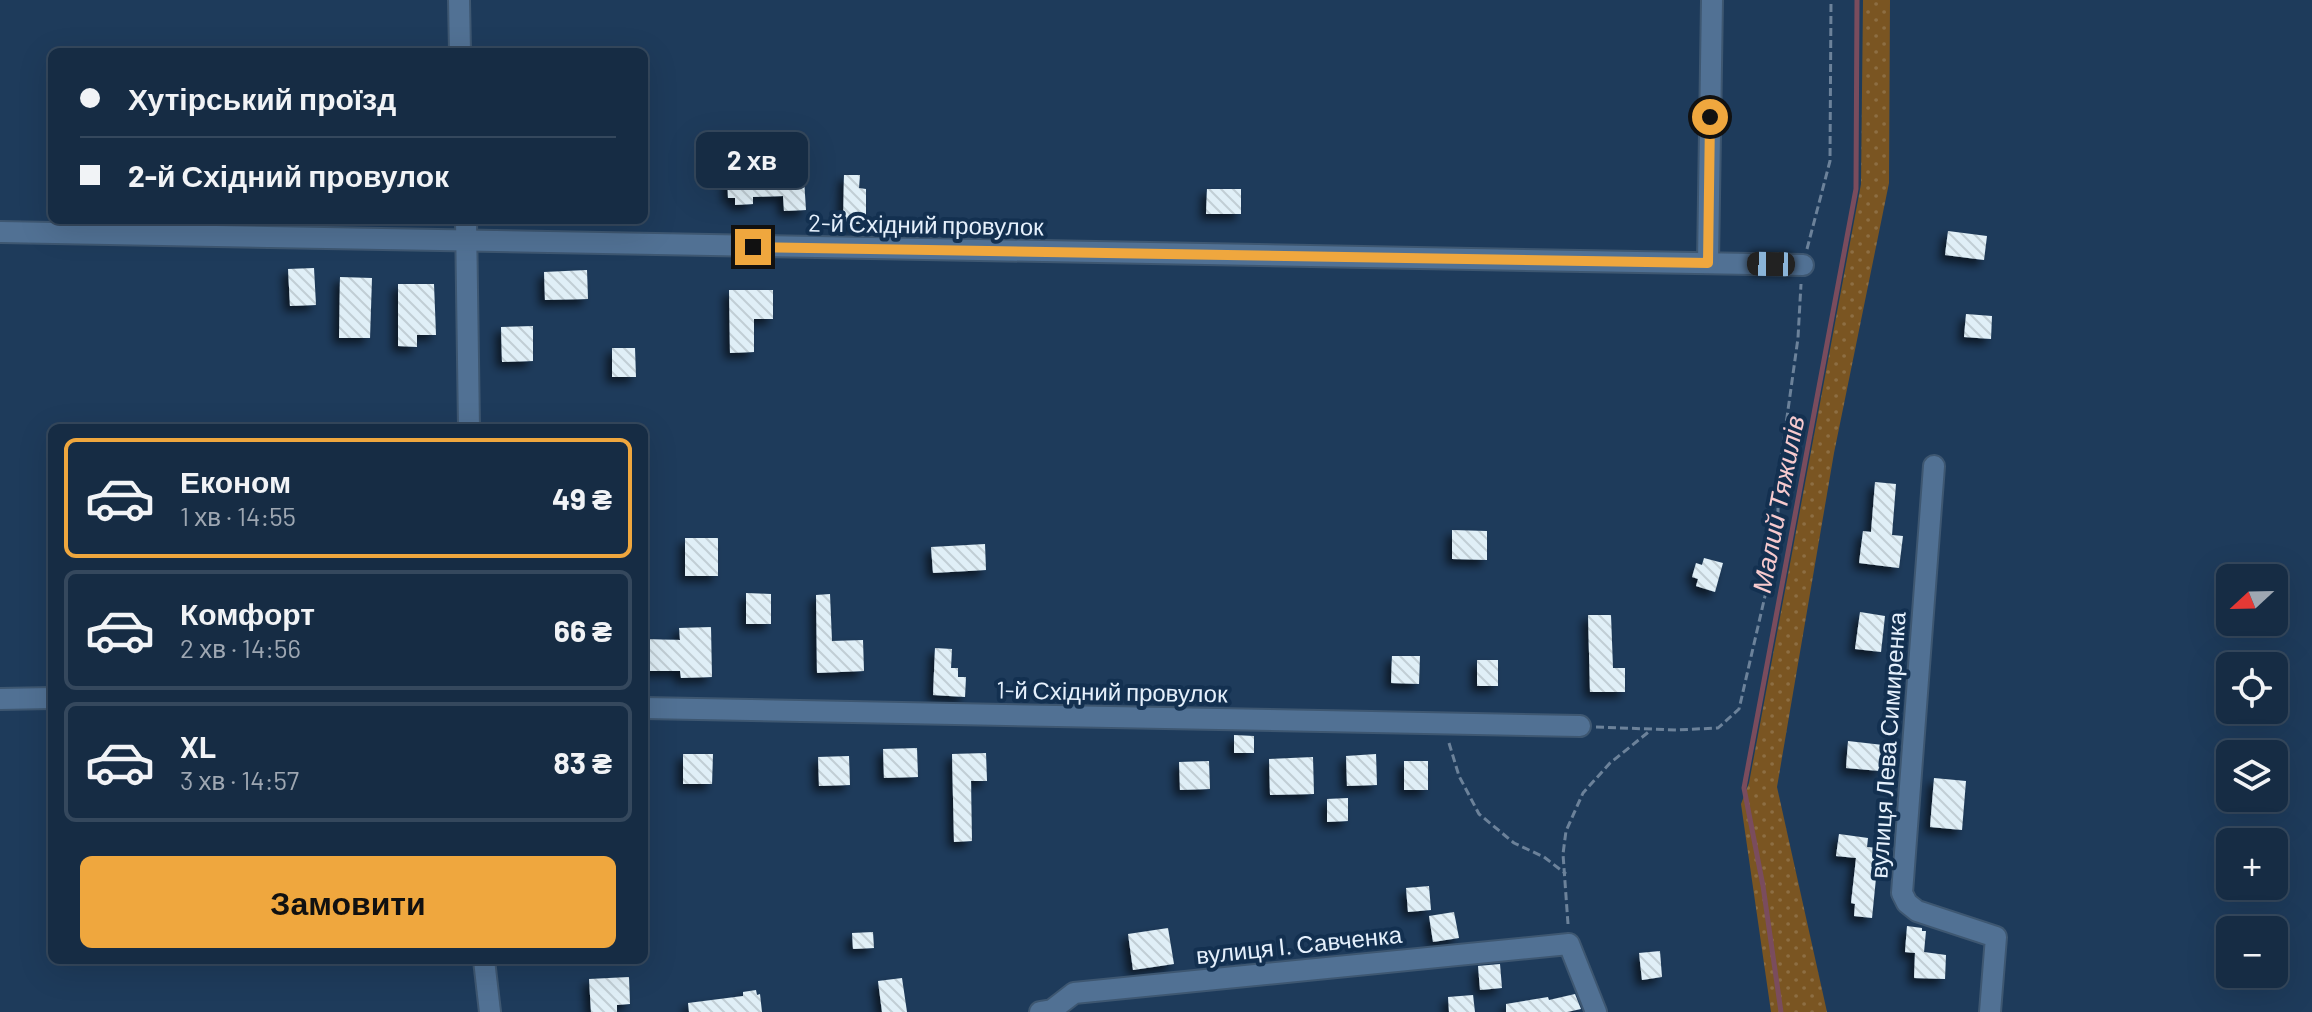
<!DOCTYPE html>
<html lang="uk">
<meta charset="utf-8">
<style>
body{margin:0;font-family:Barlow,sans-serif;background:#1f344b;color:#f1f3f6;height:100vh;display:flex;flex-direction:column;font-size:30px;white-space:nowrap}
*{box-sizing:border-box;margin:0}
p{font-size:26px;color:#9ea7b2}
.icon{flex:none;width:44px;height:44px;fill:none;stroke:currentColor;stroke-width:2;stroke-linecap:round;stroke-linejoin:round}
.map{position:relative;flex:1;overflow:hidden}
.sheet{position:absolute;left:48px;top:424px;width:600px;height:540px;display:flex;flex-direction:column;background:#162c44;border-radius:12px;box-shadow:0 8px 32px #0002,0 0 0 2px #35485d}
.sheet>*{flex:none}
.banner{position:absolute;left:48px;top:48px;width:600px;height:176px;border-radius:12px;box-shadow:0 8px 32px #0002,0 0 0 2px #35485d;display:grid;align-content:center;height:176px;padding:0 32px;background:#162c44}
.needle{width:52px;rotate:248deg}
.fabs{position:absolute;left:2216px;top:564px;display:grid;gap:16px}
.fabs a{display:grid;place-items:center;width:72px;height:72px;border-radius:12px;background:#162c44;box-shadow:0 8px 32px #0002,0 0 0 2px #35485d;font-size:40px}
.end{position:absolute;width:36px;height:36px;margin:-18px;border:10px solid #efa73e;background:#111;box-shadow:0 0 0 4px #111}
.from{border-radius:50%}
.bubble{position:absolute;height:56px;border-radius:12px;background:#162c44;box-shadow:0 8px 32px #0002,0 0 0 2px #35485d;font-size:26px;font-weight:700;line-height:56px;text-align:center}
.car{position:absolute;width:24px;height:48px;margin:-24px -12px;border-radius:10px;box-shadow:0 0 6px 2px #0007;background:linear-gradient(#222 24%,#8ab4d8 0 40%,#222 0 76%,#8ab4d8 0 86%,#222 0)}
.banner b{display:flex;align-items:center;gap:28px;height:76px;font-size:30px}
.banner b+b{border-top:2px solid #35485d}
.banner i{width:20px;height:20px;background:#f1f3f6}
ul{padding:14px 0 0;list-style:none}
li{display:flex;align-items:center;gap:24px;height:120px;margin:0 16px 12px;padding:0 16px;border:4px solid #35485d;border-radius:12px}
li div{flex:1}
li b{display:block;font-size:30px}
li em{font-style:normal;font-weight:700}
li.selected{border-color:#efa73e}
li>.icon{width:72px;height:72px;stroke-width:1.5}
.action{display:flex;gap:16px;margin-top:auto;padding:16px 32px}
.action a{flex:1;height:92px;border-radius:12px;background:#efa73e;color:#111;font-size:32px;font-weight:700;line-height:92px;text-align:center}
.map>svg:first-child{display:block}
.grass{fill:url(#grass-dots)}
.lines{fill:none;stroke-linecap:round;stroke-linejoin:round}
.stream{stroke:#7a4c5d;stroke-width:5}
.building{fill:url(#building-back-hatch);filter:url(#shadow)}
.minor-casing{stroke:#3e5771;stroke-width:24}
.path{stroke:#6c829a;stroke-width:3;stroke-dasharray:8 4;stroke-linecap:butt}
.minor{stroke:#517194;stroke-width:20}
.route{stroke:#efa73e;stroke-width:10}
.labels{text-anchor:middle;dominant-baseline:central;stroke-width:8;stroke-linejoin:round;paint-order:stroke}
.street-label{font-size:24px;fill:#e5f0fc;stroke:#133050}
.water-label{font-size:26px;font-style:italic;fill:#f7cace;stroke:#133050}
</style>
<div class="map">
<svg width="2312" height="1012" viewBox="0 0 2312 1012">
<defs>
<pattern id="grass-dots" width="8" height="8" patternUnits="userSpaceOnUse" patternTransform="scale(2)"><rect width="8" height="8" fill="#7a5522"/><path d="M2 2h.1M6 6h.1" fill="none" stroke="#8d6e43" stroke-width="1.8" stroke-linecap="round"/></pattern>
<pattern id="building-back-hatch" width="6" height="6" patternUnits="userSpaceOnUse" patternTransform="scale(2)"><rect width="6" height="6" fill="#e0eff7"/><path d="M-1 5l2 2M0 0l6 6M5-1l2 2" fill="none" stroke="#c1ced5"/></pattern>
<filter id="shadow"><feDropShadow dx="-5.5" dy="5.5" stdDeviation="4" flood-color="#0009"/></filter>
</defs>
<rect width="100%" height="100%" fill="#1e3b5b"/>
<polygon class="grass" points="1863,0 1890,0 1889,183 1834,453 1777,787 1827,1012 1771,1012 1741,804 1749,783 1861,184"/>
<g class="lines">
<polyline class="stream" points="1781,1012 1763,886 1744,788 1856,189 1857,0"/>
</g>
<g class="building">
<polygon points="756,133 774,133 773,181 804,179 806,210 784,211 783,196 753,197 753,204 735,205 735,198 728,198 727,171 756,169"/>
<polygon points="844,175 860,175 859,188 866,189 866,224 843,224"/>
<polygon points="1207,189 1241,189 1241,214 1206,214"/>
<polygon points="1948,231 1987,236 1984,260 1945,255"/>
<polygon points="314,268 316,305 290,306 288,269"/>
<polygon points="587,270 588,299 545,300 544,272"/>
<polygon points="340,277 372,278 370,338 339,338"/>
<polygon points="398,284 434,284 436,335 417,335 417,347 398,346"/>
<polygon points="729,290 773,290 773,319 754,319 754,352 730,353"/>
<polygon points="1966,314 1992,316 1991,339 1964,337"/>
<polygon points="533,326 533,361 502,362 501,327"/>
<polygon points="612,348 635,348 636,377 612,377"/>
<polygon points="1875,482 1896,484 1892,535 1903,536 1899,568 1859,563 1863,531 1871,532"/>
<polygon points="1452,530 1487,531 1487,560 1452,559"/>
<rect x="685" y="538" width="33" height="38"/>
<polygon points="985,544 986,570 933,573 931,547"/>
<polygon points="1704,558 1723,563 1715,592 1696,586 1698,579 1692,577 1696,563 1702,565"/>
<polygon points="746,593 771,594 771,624 746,624"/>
<polygon points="830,594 832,641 863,640 864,671 817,673 816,595"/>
<polygon points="1860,612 1885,616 1881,652 1855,649"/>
<polygon points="1588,615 1611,615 1613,668 1625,668 1625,692 1590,692"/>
<polygon points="711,627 712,677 681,678 680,671 644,671 644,639 680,640 679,628"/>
<polygon points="935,648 952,649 951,668 958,668 958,677 966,677 965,697 933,695"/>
<polygon points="1392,656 1420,656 1419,684 1391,683"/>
<rect x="1477" y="660" width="21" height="26"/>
<polygon points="1234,735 1254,736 1254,753 1234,753"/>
<polygon points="1848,741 1883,745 1880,771 1846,768"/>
<polygon points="917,748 918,777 884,778 883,749"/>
<polygon points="986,753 987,781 971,781 972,841 954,842 952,754"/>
<polygon points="683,754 713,754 712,784 683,784"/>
<polygon points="1376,754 1377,785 1347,786 1346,756"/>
<polygon points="849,756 850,785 819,786 818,757"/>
<polygon points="1313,757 1314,794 1270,795 1269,759"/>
<polygon points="1209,761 1210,789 1180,790 1179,762"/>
<rect x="1404" y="761" width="24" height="29"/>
<polygon points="1934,778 1966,781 1962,830 1930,827"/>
<polygon points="1348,798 1348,821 1327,822 1327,799"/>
<polygon points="1839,834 1868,838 1867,847 1879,848 1872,918 1854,916 1855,904 1851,903 1856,858 1836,856"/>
<polygon points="1429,886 1431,910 1408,912 1406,888"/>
<polygon points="1454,912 1459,938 1433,942 1429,916"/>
<polygon points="1907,926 1922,928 1922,931 1926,931 1924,952 1946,955 1945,979 1914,978 1915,953 1905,952"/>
<polygon points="1168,928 1174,964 1133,970 1128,934"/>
<polygon points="873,932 874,948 853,949 852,933"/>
<polygon points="1660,951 1662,977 1642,980 1639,953"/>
<polygon points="1500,964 1502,988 1480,990 1478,966"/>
<polygon points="629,977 630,1004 617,1005 617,1012 591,1012 589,979"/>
<polygon points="902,978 907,1012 882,1012 878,981"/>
<polygon points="756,990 757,995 760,994 762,1012 689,1012 688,1003 743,996 743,992"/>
<polygon points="1575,994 1581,1009 1567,1012 1506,1012 1506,1004 1548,997 1549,1000"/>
<polygon points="1473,995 1475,1012 1449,1012 1448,997"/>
</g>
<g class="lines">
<defs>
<g id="minor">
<polyline points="459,0 460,52"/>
<polyline points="466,220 469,428"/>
<polyline points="0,232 1803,265"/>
<polyline points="1708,263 1712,0"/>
<polyline points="1934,466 1902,893 1907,903 1917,911 1996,937 1990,1012"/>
<polyline points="0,699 52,698"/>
<polyline points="644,708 1580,726"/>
<polyline points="484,960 490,1012"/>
<polyline points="1040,1012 1052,1010 1074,993 1569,944 1596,1012"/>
</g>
</defs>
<use href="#minor" class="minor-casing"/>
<g class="path">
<polyline points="1807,249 1830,161 1831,0"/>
<polyline points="1596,727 1676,730 1718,728 1739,709 1768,583 1769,553 1778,524 1778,482 1798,338 1801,284"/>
<polyline points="1449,743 1459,776 1479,814 1514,843 1544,857 1566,874"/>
<polyline points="1568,924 1563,854 1566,831 1583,793 1610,763 1651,730"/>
</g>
<use href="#minor" class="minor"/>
</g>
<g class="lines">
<polyline class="route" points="753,247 1708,263 1710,117"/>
</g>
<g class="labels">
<g class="street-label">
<text transform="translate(926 224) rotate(1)">2-й Східний провулок</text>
<text transform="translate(1112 691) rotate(1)">1-й Східний провулок</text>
<text transform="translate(1887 745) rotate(-86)">вулиця Лева Симиренка</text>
<text transform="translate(1299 944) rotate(-6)">вулиця І. Савченка</text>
</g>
<g class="water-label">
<text transform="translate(1777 504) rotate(-79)">Малий Тяжилів</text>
</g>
</g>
</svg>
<div class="fabs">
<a><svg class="needle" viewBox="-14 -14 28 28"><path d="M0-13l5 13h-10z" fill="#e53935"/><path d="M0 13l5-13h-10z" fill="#9ea7b2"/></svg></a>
<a><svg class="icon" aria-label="locate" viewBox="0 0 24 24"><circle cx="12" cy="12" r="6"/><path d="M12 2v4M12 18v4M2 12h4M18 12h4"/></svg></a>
<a><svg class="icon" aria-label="layers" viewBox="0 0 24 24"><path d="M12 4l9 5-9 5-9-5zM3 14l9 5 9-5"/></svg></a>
<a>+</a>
<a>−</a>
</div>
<i class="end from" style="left:1710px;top:117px"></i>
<i class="end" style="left:753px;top:247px"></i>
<div class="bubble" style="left:696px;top:132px;width:112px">2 хв</div>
<i class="car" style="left:1771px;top:264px;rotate:271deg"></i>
<div class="banner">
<b><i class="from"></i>Хутірський проїзд</b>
<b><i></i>2-й Східний провулок</b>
</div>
<section class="sheet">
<ul>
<li class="selected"><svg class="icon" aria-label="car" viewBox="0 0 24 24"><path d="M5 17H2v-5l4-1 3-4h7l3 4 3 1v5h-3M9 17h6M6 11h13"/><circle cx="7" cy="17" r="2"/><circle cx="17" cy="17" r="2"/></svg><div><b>Економ</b><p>1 хв · 14:55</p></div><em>49 ₴</em></li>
<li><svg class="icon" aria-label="car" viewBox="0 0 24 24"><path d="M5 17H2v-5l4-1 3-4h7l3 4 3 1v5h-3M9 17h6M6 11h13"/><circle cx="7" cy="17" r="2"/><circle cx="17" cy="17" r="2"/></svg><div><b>Комфорт</b><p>2 хв · 14:56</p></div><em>66 ₴</em></li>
<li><svg class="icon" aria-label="car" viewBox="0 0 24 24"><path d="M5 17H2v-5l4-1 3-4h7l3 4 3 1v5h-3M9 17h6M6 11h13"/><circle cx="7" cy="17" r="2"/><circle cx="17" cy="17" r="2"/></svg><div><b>XL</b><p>3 хв · 14:57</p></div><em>83 ₴</em></li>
</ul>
<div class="action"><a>Замовити</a></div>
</section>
</div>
